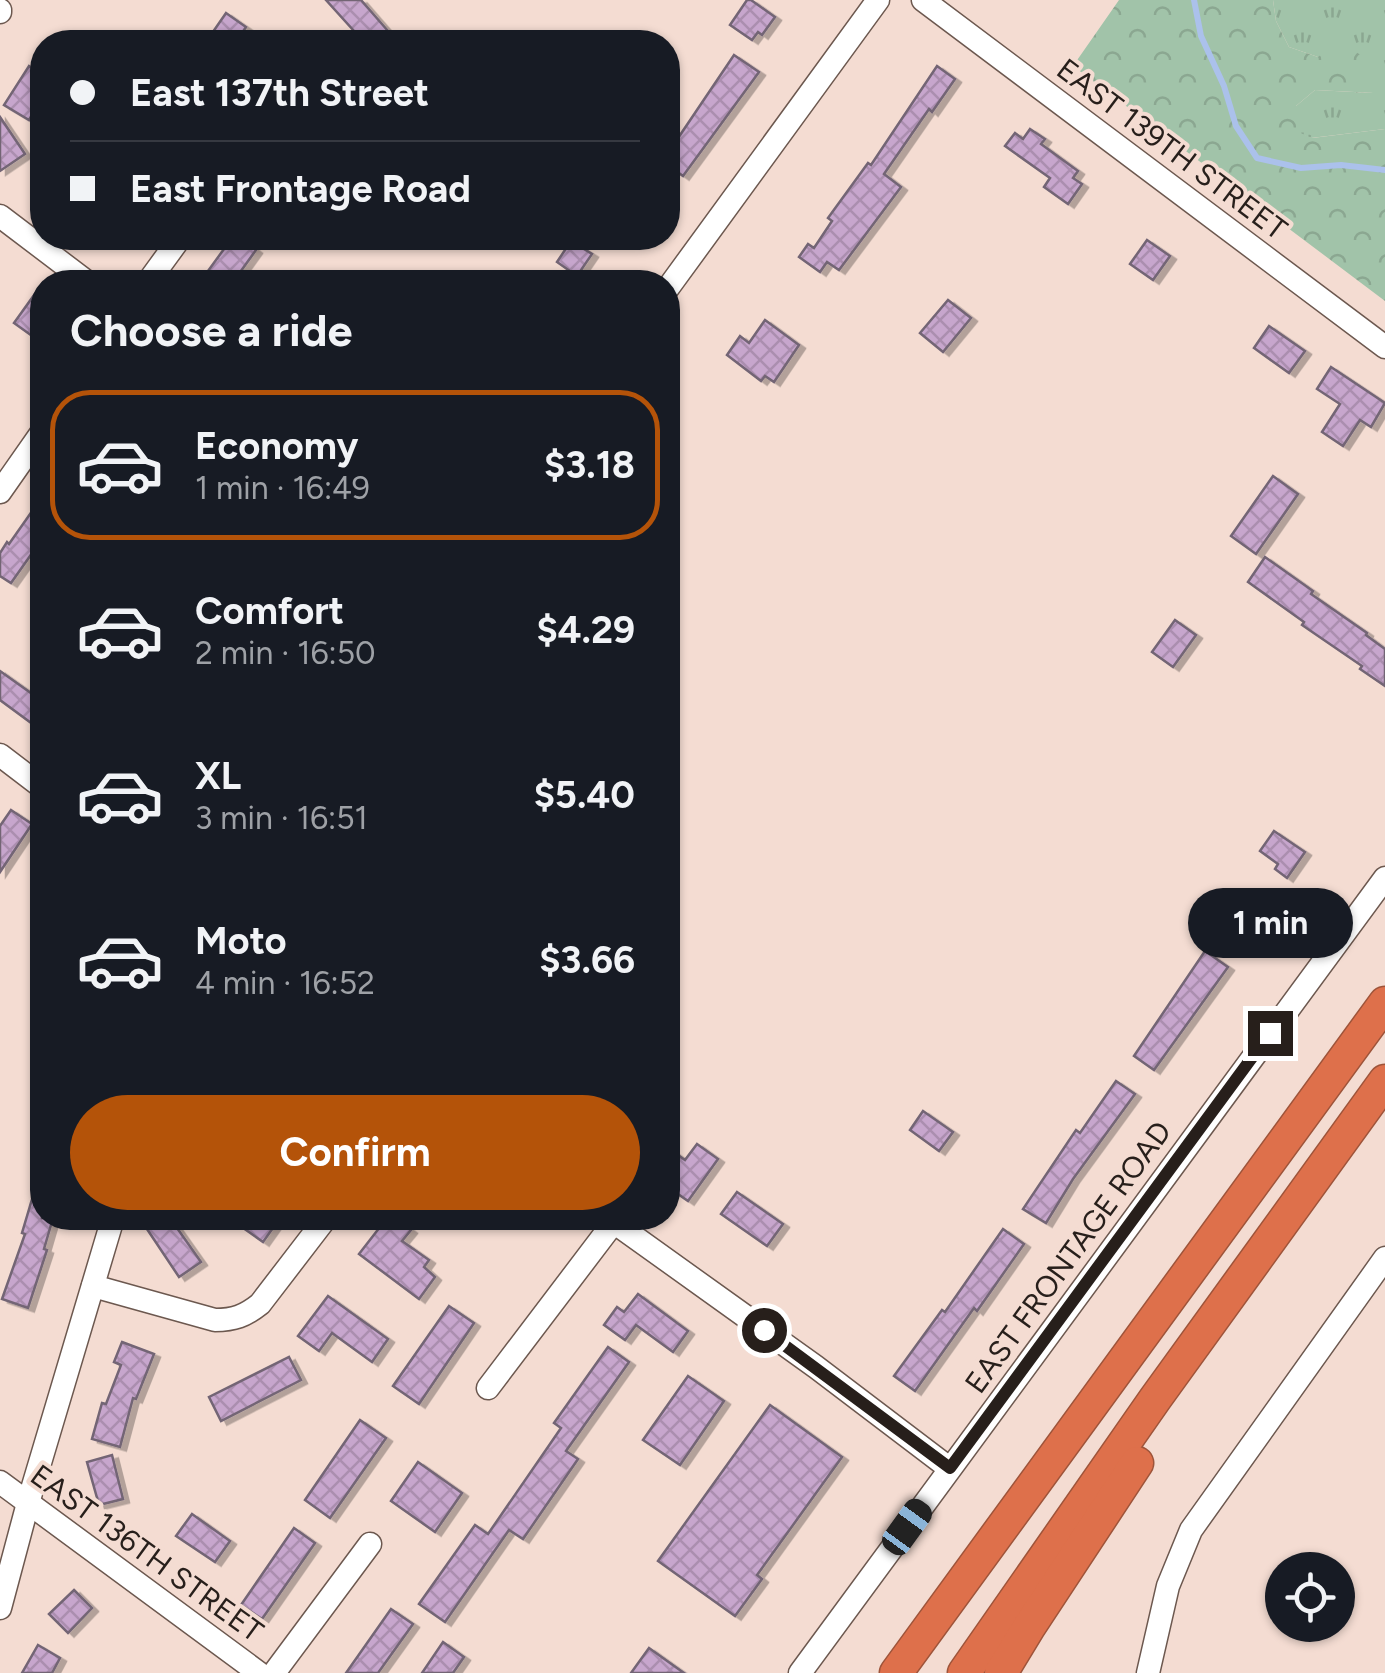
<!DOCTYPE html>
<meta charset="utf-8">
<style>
body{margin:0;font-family:Figtree,sans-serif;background:#20242c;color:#f1f3f6;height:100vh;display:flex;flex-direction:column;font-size:38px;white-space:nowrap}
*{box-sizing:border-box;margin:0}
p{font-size:32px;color:#9ea1a6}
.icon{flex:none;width:55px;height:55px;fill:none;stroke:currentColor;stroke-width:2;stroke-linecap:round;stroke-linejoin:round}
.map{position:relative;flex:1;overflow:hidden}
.sheet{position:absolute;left:30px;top:270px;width:650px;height:960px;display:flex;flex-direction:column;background:#171b24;border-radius:40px;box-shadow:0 2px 8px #0004}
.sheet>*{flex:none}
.banner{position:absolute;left:30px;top:30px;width:650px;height:220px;border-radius:40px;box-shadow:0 2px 8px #0004;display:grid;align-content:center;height:220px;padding:0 40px;background:#171b24}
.controls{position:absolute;left:1265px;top:1552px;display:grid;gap:20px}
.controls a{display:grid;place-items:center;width:90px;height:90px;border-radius:50%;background:#171b24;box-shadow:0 2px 8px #0004;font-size:50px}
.end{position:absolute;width:45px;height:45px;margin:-22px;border:12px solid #271f1b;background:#fff;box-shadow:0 0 0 5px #fff}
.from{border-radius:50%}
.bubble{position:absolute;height:70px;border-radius:35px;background:#171b24;box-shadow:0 2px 8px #0004;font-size:32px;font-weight:700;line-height:70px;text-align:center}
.car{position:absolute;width:30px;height:60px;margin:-30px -15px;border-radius:12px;box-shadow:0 0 8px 2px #0007;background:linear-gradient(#222 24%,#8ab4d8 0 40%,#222 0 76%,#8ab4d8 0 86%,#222 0)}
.banner b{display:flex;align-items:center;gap:35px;height:95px;font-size:38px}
.banner b+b{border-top:2px solid #363941}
.banner i{width:25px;height:25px;background:#f1f3f6}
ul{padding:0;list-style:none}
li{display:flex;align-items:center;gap:30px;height:150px;margin:0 20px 15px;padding:0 20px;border:5px solid transparent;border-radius:40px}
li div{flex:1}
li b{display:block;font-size:38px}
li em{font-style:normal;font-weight:700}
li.selected{border-color:#b45309}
li>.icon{width:90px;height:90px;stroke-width:1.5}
h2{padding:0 40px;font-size:45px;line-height:120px}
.cta{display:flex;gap:20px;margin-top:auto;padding:20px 40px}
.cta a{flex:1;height:115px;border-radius:60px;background:#b45309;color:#fff;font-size:40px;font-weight:700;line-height:115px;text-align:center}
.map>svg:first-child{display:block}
.grass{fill:url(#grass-tufts)}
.forest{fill:url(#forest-crowns)}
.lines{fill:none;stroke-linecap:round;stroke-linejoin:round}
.stream{stroke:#abc1eb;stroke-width:6}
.building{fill:url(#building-cross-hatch);stroke:#736575;stroke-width:2.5;filter:url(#shadow)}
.minor-casing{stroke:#6c584f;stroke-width:25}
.highway-casing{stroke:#9e543a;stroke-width:35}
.minor{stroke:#fff;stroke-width:22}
.highway{stroke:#de704b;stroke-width:32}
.route{stroke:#271f1b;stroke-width:12}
.labels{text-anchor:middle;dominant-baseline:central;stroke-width:8;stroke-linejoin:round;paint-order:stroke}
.street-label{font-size:30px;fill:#271f1b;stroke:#f4dcd2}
</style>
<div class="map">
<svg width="1385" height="1673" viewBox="0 0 1385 1673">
<defs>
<pattern id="grass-tufts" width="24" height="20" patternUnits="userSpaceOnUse" patternTransform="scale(2.5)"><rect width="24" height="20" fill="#a1c3a9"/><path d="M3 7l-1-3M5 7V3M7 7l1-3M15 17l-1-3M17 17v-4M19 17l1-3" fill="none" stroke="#8ba791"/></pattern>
<pattern id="forest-crowns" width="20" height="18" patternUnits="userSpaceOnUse" patternTransform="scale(2.5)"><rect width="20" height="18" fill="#a1c3a9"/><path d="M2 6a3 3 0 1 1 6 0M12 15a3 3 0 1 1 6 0" fill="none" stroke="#8ba791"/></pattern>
<pattern id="building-cross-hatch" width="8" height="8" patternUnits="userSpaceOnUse" patternTransform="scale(2.5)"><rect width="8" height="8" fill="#c7a6cd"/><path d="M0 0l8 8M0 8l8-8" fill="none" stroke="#ab8eaf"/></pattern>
<filter id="shadow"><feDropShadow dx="6" dy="3.5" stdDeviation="0" flood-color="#0004"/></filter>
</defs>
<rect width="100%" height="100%" fill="#f4dcd2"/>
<polygon class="grass" points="1273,0 1385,0 1385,129 1311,138 1296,132 1296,106 1315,90 1373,93 1318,57 1289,47 1276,21"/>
<polygon class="forest" points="1119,0 1273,0 1276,21 1289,47 1318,57 1342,39 1368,62 1374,93 1315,90 1296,106 1296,131 1312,138 1385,129 1385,301 1073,66"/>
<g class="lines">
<polyline class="stream" points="1194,0 1201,36 1224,86 1236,126 1257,158 1301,168 1341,165 1385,170"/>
</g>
<g class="building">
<polygon points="326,0 361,0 388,31 374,42 364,42"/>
<polygon points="747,0 751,0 775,17 762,35 758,32 752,40 730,25"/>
<polygon points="226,13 246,27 236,42 206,42"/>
<polygon points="734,55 759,72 683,176 668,165 668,153"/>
<polygon points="29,66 42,75 42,98 29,120 4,105"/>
<polygon points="937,66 955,79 932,112 929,109 884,174 901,187 839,270 827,262 820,272 799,257 808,244 814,248 832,221 828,218 868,163 871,165"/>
<polygon points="0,117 25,154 0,171"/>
<polygon points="1030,129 1045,139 1041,144 1078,171 1073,178 1082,184 1068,204 1044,187 1050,178 1005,146 1015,133 1023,139"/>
<polygon points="232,238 240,238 256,250 233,282 200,282"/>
<polygon points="1147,240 1170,256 1153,280 1130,264"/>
<polygon points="571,241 592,254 577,276 557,262"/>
<polygon points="42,284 42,327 35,338 14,323"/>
<polygon points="948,300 971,318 943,352 920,333"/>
<polygon points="765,320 799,345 774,382 765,376 761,381 727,355 740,336 749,343"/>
<polygon points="1269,326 1305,351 1289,373 1254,348"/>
<polygon points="1331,367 1385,403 1371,427 1360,420 1343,446 1322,432 1340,404 1317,389"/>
<polygon points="1273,476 1298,494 1256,554 1231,536"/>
<polygon points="42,497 42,539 11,583 0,576 0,553 7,542 9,544"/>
<polygon points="1265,557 1313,591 1311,594 1367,633 1366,635 1385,649 1385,686 1360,669 1362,666 1302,625 1304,622 1248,582"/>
<polygon points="1175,620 1196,635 1173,667 1152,652"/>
<polygon points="0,671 42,701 42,731 0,700"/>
<polygon points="11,810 32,824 0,872 0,826"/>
<polygon points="1274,831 1305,852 1287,878 1275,869 1278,864 1260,851"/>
<polygon points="1246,893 1268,908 1249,937 1221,918 1232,902 1237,906"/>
<polygon points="1205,951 1228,967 1154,1070 1134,1056"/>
<polygon points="1116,1081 1135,1094 1073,1179 1046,1223 1023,1209 1076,1130 1080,1133"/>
<polygon points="923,1111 953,1132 939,1151 910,1130"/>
<polygon points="697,1144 718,1159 688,1201 668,1187 668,1148 685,1160"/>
<polygon points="38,1179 42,1179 42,1218 53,1218 44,1249 47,1250 28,1308 2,1299 25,1234 22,1233"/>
<polygon points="737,1192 783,1224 767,1246 721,1214"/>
<polygon points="164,1218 170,1218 201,1262 179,1277 147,1229"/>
<polygon points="229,1218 280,1218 263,1242"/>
<polygon points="387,1218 394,1218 411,1230 402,1241 429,1260 424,1267 435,1277 419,1299 359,1254"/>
<polygon points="1003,1229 1024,1244 977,1311 974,1308 915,1391 894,1376 942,1310 945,1312"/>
<polygon points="638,1294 688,1331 673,1352 636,1325 625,1340 604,1325 617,1307 624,1312"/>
<polygon points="328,1296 388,1339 372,1362 332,1333 319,1351 298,1336"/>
<polygon points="449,1306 474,1323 419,1404 393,1386"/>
<polygon points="122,1342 154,1354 136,1399 133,1398 120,1447 92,1439 102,1403 106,1404 121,1365 114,1362"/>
<polygon points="608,1347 629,1362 566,1451 578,1459 523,1539 509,1530 445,1622 419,1604 475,1525 488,1534 561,1428 554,1423"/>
<polygon points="289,1357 301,1380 221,1421 209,1397"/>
<polygon points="688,1376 724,1401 680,1465 643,1440"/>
<polygon points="770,1405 842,1457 757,1575 762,1579 735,1616 658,1561"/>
<polygon points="360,1420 386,1438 330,1518 305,1500"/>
<polygon points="112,1455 123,1499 99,1505 87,1462"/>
<polygon points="418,1462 462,1493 435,1532 391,1501"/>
<polygon points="192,1514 230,1541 215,1562 176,1536"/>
<polygon points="294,1528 315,1543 262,1619 241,1605"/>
<polygon points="74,1590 92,1608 68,1633 49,1614"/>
<polygon points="391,1609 413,1624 378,1673 346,1673"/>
<polygon points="443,1642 464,1657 453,1673 422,1673"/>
<polygon points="38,1645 60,1658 52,1673 22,1673"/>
<polygon points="649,1648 684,1673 631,1673"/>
</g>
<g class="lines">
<defs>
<g id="minor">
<polyline points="923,0 1385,347"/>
<polyline points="0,10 0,12"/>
<polyline points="0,216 87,282"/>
<polyline points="148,282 180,238"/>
<polyline points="668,288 878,0"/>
<polyline points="0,492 42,432"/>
<polyline points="0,755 42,787"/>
<polyline points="608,1218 816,1367 949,1468"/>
<path d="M93,1286l122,34c19,0 30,-4 45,-16l66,-86"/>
<polyline points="488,1388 614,1222"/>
<polyline points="0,1482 259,1673"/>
<polyline points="0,1608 28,1503 113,1218"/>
<polyline points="274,1673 370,1544"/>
<polyline points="800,1673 1385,878"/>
<polyline points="1148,1673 1168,1586 1191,1530 1385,1258"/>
</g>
<g id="highway">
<polyline points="896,1673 1385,1003"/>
<polyline points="964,1673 1155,1399 1385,1081"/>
<polyline points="1001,1673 1029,1627 1137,1463"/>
</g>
</defs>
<use href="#minor" class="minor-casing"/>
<use href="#highway" class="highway-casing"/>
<use href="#minor" class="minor"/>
<use href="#highway" class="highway"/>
</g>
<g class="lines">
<polyline class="route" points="764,1330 950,1468 1270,1033"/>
</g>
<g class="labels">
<g class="street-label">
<text transform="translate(1172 149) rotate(37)">EAST 139TH STREET</text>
<text transform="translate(1068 1257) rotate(-54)">EAST FRONTAGE ROAD</text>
<text transform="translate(147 1553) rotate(36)">EAST 136TH STREET</text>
</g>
</g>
</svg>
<div class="controls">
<a><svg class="icon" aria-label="locate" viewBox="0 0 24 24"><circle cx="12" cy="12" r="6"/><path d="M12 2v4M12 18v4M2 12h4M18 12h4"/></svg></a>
</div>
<i class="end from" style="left:764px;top:1330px"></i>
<i class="end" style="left:1270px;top:1033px"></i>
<div class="bubble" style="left:1188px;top:888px;width:165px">1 min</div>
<i class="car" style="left:907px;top:1527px;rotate:36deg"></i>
<div class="banner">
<b><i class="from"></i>East 137th Street</b>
<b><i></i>East Frontage Road</b>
</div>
<section class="sheet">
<h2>Choose a ride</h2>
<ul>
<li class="selected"><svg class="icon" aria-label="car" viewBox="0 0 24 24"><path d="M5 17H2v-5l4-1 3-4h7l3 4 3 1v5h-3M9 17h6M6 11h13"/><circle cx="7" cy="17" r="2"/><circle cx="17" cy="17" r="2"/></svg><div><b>Economy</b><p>1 min · 16:49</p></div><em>$3.18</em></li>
<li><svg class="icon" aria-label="car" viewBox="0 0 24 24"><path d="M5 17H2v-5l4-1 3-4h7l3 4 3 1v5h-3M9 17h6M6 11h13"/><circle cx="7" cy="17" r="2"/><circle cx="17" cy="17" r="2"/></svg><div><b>Comfort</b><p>2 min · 16:50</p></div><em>$4.29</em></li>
<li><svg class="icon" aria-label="car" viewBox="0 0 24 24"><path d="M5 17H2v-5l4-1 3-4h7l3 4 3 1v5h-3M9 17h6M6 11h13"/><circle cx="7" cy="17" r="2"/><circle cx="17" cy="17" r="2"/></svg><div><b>XL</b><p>3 min · 16:51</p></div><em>$5.40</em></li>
<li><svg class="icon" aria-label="car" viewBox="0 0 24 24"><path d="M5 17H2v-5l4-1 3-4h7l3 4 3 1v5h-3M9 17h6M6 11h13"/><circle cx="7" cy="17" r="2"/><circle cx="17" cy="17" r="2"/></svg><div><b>Moto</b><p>4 min · 16:52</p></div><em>$3.66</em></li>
</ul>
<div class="cta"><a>Confirm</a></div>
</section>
</div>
